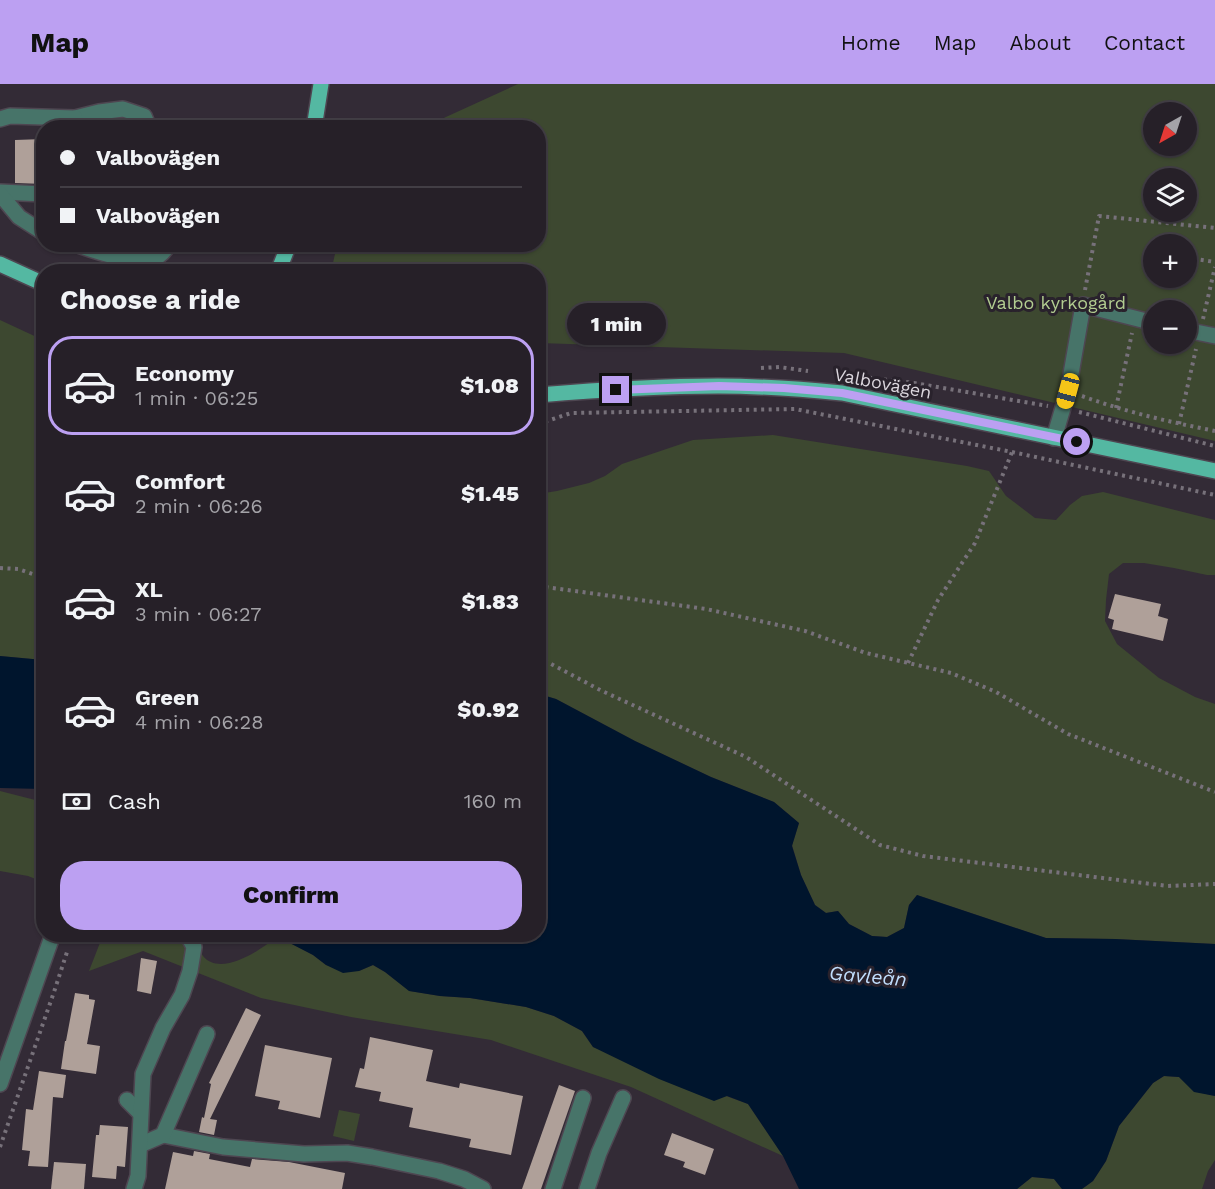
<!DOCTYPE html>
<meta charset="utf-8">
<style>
body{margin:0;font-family:"Work Sans",sans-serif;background:#2e2830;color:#f1f3f6;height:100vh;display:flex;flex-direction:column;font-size:22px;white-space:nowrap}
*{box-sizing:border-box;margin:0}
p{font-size:20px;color:#a4a3a8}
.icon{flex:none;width:33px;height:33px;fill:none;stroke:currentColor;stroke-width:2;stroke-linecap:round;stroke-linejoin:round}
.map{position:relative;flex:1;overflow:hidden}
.sheet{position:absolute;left:36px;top:180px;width:510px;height:678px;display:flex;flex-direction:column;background:#262028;border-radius:24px;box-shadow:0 2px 4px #0004,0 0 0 2px #423e45}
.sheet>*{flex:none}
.top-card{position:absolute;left:36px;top:36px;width:510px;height:132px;border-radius:24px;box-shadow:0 2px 4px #0004,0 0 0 2px #423e45;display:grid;align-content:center;height:132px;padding:0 24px;background:#262028}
.needle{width:39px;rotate:219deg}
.tools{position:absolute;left:1143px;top:18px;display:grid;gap:12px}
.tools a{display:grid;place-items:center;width:54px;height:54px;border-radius:50%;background:#262028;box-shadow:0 2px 4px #0004,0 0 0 2px #423e45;font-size:30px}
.end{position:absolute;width:27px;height:27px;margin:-14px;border:8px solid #bca0f2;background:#111;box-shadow:0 0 0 3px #111}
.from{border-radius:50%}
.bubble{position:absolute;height:42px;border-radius:21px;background:#262028;box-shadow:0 2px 4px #0004,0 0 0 2px #423e45;font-size:20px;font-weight:800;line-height:42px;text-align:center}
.car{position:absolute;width:18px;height:36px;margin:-18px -9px;border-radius:8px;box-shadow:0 0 4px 2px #0007;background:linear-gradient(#f5c518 24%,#345 0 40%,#f5c518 0 76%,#345 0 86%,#f5c518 0)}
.top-card b{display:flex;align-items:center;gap:21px;height:57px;font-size:22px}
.top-card b+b{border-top:2px solid #423e45}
.top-card i{width:15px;height:15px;background:#f1f3f6}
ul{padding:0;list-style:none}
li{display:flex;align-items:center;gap:18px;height:99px;margin:0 12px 9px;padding:0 12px;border:3px solid transparent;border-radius:24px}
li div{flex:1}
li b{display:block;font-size:22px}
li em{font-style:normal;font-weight:800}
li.selected{border-color:#bca0f2}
li>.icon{width:54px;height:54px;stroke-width:1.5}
h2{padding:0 24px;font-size:27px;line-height:72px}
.pay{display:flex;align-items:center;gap:15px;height:66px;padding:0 24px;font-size:22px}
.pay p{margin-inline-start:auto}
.button{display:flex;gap:12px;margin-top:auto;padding:12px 24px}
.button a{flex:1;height:69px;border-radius:24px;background:#bca0f2;color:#111;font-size:24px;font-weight:800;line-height:69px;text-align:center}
header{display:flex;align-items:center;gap:36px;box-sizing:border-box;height:84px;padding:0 30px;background:#bca0f2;color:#111}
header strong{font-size:28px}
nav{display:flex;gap:33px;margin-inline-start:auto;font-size:21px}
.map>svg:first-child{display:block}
.green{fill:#3d4830;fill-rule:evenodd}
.water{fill:#00152d}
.building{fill:#afa099}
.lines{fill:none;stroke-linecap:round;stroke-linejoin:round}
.minor-casing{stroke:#4e4651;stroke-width:18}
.major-casing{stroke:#4e4651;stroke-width:18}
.path{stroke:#77717a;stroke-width:4;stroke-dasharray:3 4.5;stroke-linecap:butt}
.minor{stroke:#477469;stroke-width:15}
.major{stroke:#54b8a2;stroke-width:15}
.route{stroke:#bca0f2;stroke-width:8}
.labels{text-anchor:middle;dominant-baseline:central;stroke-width:6;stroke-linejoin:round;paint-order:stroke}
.park-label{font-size:18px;fill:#b2cd90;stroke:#29222c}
.street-label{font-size:18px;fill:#dbd6dd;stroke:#29222c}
.water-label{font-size:20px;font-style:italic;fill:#c1defd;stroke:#29222c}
</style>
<header>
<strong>Map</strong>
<nav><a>Home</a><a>Map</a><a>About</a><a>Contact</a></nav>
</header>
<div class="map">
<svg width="1215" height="1105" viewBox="0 0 1215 1105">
<rect width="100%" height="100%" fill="#332b36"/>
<g class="green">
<path d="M518,0h697v357l-371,-88 -305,-10 -1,-71h-207l6,-27 201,-1v-116l-114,-1zM1154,28h32v34h-32zM1154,94h32v34h-32zM1154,160h32v34h-32zM1154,226h32v34h-32z"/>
<polygon points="0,236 43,256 43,576 0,572"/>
<polygon points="773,351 967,382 989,387 1006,412 1035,434 1056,436 1070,421 1082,412 1103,408 1215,436 1215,491 1207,491 1174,484 1144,479 1123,479 1109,490 1106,516 1105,537 1117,560 1159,594 1195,613 1215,620 1215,860 1115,855 1046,854 917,811 909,821 904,844 887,853 872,852 849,840 838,827 826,829 815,821 801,791 792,761 799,739 774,718 711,693 635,657 556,615 539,610 538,410 557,407 589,399 605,392 622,380 693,356"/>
<polygon points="0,707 43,718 43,798 28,792 0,787"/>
<path d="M103,851h91c2,6 5,15 9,21 17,21 56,-5 71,-17l10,1 29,15 13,10 33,6 14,-6 12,7 25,19 30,5 30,2 56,9 28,9 28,15 11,16 155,57 35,52 -152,-69 -140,-47 -140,-23 -90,-19 -118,-47 -54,20z"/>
<polygon points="1164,992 1179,993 1194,1007 1215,1012 1215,1076 1208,1087 1202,1105 1082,1105 1093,1097 1106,1077 1119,1042 1153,999"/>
<polygon points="339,1026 360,1030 354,1057 333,1052"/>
<polygon points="1032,1093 1054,1095 1062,1105 1017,1105"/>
</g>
<g class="water">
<polygon points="0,572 43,576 43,705 0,704"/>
<polygon points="539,610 556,615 635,657 711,693 774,718 799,739 792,762 801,791 815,821 826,829 838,827 849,840 872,852 887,853 904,844 909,821 917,811 1046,854 1115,855 1215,860 1215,1012 1194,1008 1179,993 1164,992 1153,999 1119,1042 1106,1077 1093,1097 1082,1105 1062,1105 1054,1095 1032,1093 1017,1105 799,1105 783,1072 748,1020 727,1012 714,1017 659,995 593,963 582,947 554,932 526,923 470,914 440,912 409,907 385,888 373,881 359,887 343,889 326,881 313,871 284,856 249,851 538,850"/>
</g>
<g class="building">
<polygon points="44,55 44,100 15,99 15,56"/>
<polygon points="1115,510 1161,520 1158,532 1168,535 1163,557 1112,545 1114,536 1108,534"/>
<polygon points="141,874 157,877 151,910 137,907"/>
<polygon points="75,909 89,911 89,915 95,916 87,960 100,962 96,990 61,985 65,957 66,957"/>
<polygon points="246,924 261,931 210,1035 217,1036 214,1051 199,1048 202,1033 204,1034 211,1000 209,999"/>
<polygon points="370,953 433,966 426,997 459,1004 460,999 523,1012 511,1071 469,1063 471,1055 409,1043 413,1024 379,1017 381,1008 355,1003 360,984 364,985"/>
<polygon points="265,961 332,974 320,1034 278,1025 280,1017 255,1012"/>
<polygon points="39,987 66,991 63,1014 53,1013 48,1083 28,1082 30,1067 22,1066 26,1025 33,1026"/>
<polygon points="559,1001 575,1007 541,1105 522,1105"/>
<polygon points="100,1041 128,1043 125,1083 117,1082 116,1095 92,1093 96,1051 99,1051"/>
<polygon points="672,1049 714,1065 705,1091 683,1083 685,1078 664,1071"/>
<polygon points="194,1067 210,1070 209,1075 250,1083 252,1075 289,1078 345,1089 342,1105 165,1105 173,1068 193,1072"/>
<polygon points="54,1078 86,1080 84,1105 51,1105"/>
</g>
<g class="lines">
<defs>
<g id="minor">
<polyline points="75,34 99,28 123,25 144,32 149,44"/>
<polyline points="0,35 10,32 75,34 75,44"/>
<polyline points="0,108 44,110"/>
<polyline points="0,110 19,133 44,149"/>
<path d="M75,160c17,6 60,21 76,16 8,-3 14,-9 18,-16"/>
<polyline points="1186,246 1215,252"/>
<polyline points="1054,354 1068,307 1083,221 1154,239"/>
<polyline points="0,1000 53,850"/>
<polyline points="127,1016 140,1029"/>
<polyline points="163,1051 223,1063 304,1070 347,1069 372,1073 439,1087 464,1095 483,1105"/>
<polyline points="140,1061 163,1051 207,950"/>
<polyline points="134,1105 138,1092 143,990 163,944 182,911 190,887 194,863 187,850"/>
<polyline points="553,1105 583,1014"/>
<polyline points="587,1105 599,1069 623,1014"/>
</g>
<g id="major">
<polyline points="314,44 321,0"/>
<polyline points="0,180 44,200"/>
<polyline points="278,188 289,160"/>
<path d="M538,311c60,-5 120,-9 180,-9 41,0 83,3 124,7l373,78"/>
</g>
</defs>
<use href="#minor" class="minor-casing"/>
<use href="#major" class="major-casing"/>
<g class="path">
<polyline points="1186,175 1189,174 1215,178"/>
<polyline points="1085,206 1099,132 1215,144"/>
<polyline points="1203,235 1215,183"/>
<polyline points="761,284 779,283 808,287"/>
<polyline points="854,292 914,299 1048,322"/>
<path d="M1082,312c44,16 88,26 133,35"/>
<polyline points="1116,324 1132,249"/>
<polyline points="1079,328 1215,362"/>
<polyline points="538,340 571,329 795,325 1012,368 1215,411"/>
<polyline points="1179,340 1196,265"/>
<polyline points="0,484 18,485 44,494"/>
<polyline points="538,502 706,525 805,547 866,569 951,589 996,608 1068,650 1215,708"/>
<polyline points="538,573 602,607 746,673 880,761 923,772 1168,802 1215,800"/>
<polyline points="908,579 938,516 975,459 1012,368"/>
<polyline points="0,1063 54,908 68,865"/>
</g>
<use href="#minor" class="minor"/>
<use href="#major" class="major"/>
</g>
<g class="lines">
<polyline class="route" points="616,306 719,302 784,304 842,309 1077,358"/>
</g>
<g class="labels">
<g class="park-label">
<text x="1056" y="218">Valbo kyrkogård</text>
</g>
<g class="street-label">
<text transform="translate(883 299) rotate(11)">Valbovägen</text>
</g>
<g class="water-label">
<text transform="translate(868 892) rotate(5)">Gavleån</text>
</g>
</g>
</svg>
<div class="tools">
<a><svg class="needle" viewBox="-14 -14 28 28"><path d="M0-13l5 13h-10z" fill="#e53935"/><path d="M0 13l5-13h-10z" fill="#a4a3a8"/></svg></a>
<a><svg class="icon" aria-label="layers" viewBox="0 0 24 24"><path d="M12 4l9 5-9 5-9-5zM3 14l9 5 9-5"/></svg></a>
<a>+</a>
<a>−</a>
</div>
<i class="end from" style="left:1077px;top:358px"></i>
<i class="end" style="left:616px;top:306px"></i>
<div class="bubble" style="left:567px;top:219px;width:99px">1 min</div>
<i class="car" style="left:1068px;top:307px;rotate:195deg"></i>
<div class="top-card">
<b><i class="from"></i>Valbovägen</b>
<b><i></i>Valbovägen</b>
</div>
<section class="sheet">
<h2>Choose a ride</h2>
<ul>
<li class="selected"><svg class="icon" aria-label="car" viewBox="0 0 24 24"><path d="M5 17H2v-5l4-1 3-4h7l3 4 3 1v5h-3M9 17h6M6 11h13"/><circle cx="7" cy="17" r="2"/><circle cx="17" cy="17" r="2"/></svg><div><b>Economy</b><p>1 min · 06:25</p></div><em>$1.08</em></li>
<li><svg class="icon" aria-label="car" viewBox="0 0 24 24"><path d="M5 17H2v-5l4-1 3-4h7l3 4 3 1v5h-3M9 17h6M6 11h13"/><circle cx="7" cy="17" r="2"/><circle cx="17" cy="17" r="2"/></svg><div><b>Comfort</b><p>2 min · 06:26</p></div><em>$1.45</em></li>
<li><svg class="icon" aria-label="car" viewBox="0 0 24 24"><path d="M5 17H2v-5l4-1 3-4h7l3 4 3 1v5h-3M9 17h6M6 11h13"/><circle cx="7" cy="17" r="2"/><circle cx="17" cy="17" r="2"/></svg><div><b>XL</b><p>3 min · 06:27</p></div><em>$1.83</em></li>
<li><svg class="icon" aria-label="car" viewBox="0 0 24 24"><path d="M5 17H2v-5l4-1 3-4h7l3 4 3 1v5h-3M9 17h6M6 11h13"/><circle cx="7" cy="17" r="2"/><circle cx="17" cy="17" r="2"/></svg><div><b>Green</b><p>4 min · 06:28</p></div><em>$0.92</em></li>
</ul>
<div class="pay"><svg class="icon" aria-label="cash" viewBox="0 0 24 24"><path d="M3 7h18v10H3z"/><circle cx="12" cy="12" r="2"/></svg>Cash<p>160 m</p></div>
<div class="button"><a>Confirm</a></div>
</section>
</div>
